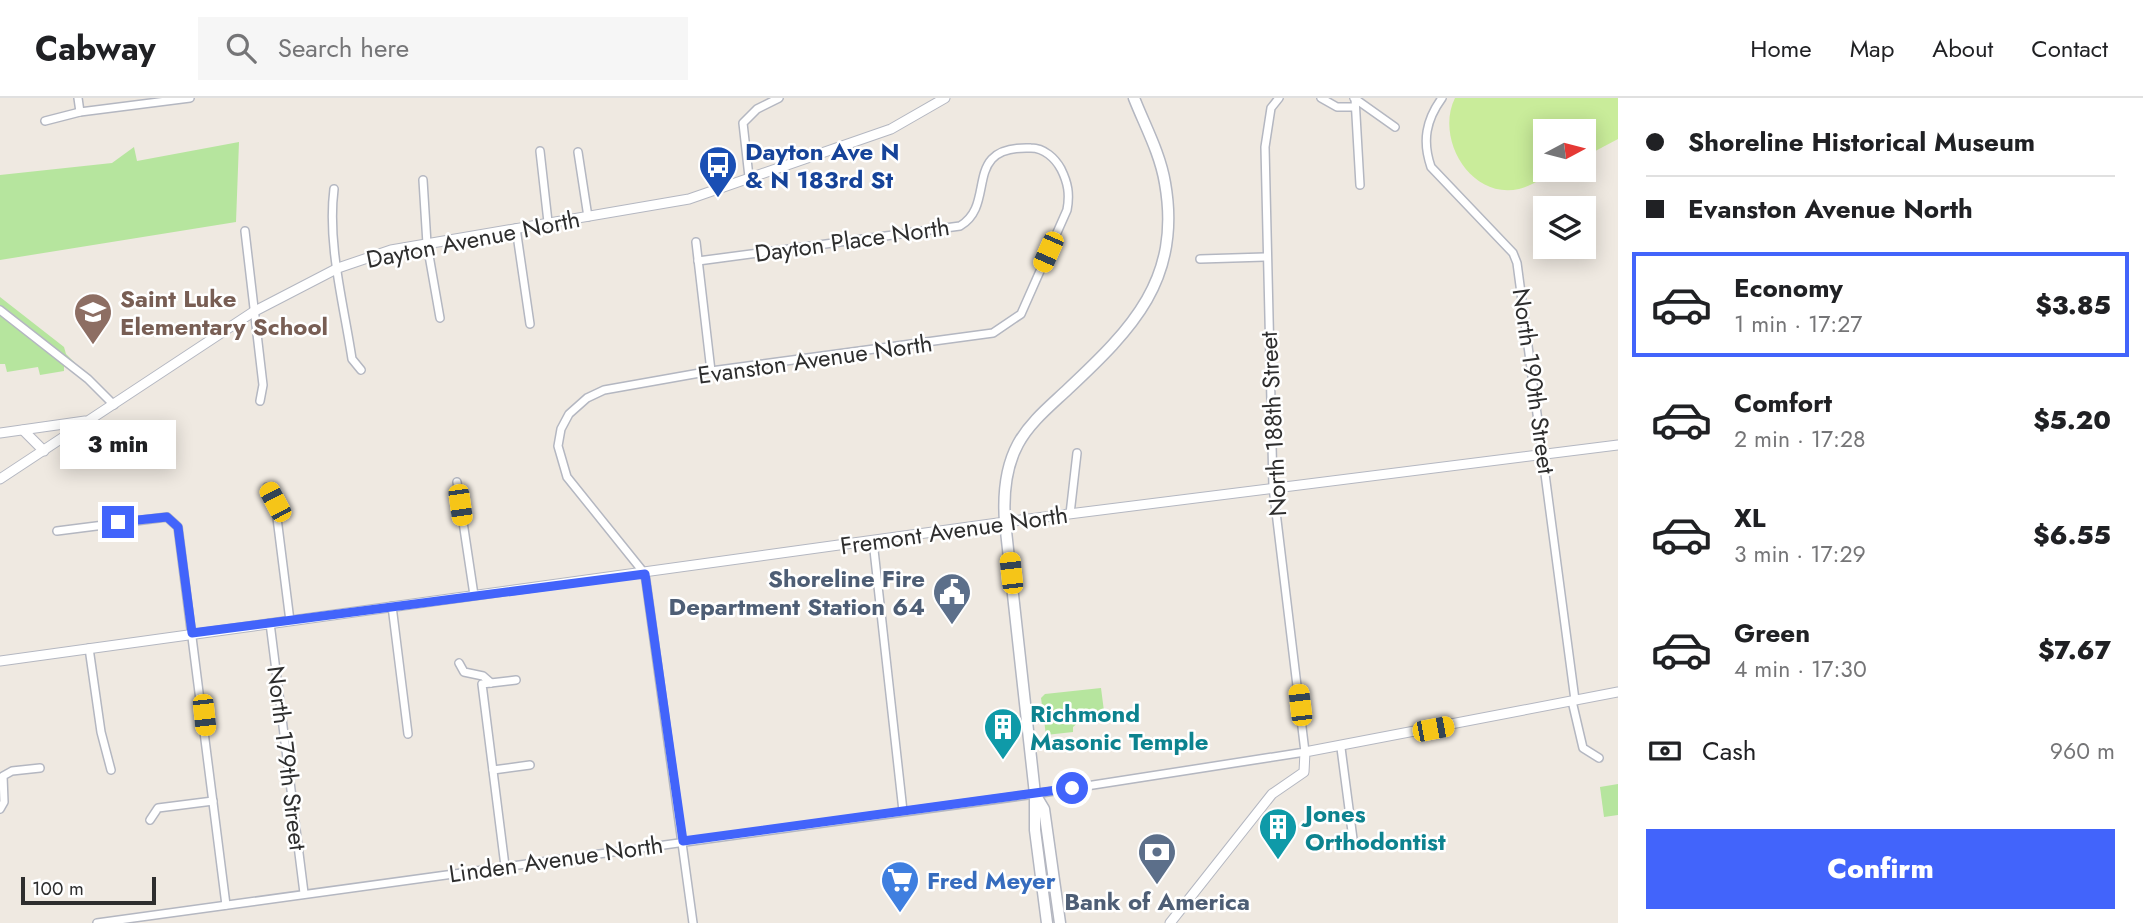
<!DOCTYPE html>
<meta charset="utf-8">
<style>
body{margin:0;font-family:Jost,sans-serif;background:#f6f6f6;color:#202124;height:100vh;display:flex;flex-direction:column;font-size:26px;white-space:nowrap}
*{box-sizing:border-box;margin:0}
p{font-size:23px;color:#757577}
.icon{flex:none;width:38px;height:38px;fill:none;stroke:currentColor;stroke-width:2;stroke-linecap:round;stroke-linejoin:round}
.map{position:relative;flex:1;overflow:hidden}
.side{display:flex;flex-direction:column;background:#fff;width:525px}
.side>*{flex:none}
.guide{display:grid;align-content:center;height:154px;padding:0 28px;background:#fff}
.needle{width:46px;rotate:83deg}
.fabs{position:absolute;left:1533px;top:21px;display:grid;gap:14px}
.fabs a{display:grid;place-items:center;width:63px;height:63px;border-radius:0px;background:#fff;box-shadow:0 4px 18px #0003;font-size:35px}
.scale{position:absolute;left:21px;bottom:18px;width:135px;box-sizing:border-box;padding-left:7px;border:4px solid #2e2e2e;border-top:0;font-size:19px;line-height:24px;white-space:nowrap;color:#2e2e2e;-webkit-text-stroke:5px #fff;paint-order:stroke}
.end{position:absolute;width:32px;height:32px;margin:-16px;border:9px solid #4264fb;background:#fff;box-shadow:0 0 0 4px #fff}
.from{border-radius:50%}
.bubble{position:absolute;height:49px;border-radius:0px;background:#fff;box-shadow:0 4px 18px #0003;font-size:23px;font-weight:800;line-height:49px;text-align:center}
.car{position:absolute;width:21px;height:42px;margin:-21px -10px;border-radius:9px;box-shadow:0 0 5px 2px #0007;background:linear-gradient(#f5c518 24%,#345 0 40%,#f5c518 0 76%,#345 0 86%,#f5c518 0)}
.guide b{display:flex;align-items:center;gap:24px;height:66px;font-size:26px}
.guide b+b{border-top:2px solid #e0e0e0}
.guide i{width:18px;height:18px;background:#202124}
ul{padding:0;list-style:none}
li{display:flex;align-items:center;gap:21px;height:105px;margin:0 14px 10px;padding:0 14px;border:4px solid transparent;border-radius:0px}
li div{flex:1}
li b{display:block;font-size:26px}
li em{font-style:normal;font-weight:800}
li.current{border-color:#4264fb}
li>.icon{width:63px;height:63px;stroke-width:1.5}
.pay{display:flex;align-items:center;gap:18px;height:77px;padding:0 28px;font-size:26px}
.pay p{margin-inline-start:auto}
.cta{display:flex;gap:14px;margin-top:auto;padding:14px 28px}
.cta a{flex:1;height:80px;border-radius:0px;background:#4264fb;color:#fff;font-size:28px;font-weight:800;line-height:80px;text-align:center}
header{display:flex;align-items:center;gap:42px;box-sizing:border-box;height:98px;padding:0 35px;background:#fff;border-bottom:2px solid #e0e0e0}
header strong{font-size:33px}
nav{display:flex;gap:38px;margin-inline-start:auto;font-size:24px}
.search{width:490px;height:63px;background:#f6f6f6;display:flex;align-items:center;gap:18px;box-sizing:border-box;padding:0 24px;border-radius:0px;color:#757577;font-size:26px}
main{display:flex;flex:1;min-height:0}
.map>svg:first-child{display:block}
.green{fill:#b6e59e}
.pitch{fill:#c9ec9a}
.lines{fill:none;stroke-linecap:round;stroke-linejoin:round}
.minor-casing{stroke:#b4b7c1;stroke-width:10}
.tertiary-casing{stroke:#b4b7c1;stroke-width:11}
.secondary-casing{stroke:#b4b7c1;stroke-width:13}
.minor{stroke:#fff;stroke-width:7}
.tertiary{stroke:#fff;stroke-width:9}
.secondary{stroke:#fff;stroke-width:10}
.route{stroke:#4264fb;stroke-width:9}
.labels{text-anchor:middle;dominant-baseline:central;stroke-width:5;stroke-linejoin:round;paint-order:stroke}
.transit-label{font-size:24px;font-weight:bold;fill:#164399;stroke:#fff;text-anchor:start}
.street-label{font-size:24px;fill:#2e2e2e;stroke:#fff}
.education-label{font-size:24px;font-weight:bold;fill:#785e54;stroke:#fff;text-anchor:start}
.service-label{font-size:24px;font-weight:bold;fill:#4e5e75;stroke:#fff;text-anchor:end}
.culture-label{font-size:24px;font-weight:bold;fill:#0d838f;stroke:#fff;text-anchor:start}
.shop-label{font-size:24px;font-weight:bold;fill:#366cbe;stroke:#fff;text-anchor:start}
</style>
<header>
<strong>Cabway</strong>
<div class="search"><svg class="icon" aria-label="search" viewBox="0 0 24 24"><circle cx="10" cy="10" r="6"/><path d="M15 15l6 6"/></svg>Search here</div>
<nav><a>Home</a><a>Map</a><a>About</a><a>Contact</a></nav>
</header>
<main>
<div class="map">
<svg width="1618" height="825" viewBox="0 0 1618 825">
<rect width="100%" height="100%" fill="#efe9e1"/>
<g class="green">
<polygon points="239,44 236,124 0,162 0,77 112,65 134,49 137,63"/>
<polygon points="0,199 64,249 66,256 82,272 78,277 64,267 64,273 40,277 38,269 7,274 5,266 0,266"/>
<polygon points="1101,590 1105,621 1080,623 1073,629 1073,634 1046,637 1041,600 1045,596"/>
<polygon points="1618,686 1618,717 1604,719 1600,689"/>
</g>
<path class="pitch" d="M1455,0h163v41l-34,18v-26h-39v39h13c-12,6 -26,16 -39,19 -49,11 -84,-51 -64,-91z"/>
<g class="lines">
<defs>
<g id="minor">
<polyline points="78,0 80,14"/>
<polyline points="1321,0 1337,9 1355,9"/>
<polyline points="1354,0 1395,29"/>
<polyline points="1355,0 1360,87"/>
<path d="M1442,0c-16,22 -20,43 -11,69l82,86 4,10 58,437"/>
<polyline points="45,23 80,14 190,0"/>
<polyline points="540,53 548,124"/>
<polyline points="578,54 588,119"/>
<polyline points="749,79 743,25 757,11 779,0"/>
<polyline points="423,82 427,146 440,220"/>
<path d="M334,91c-7,55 10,116 18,170l9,11"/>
<polyline points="516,130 530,226"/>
<polyline points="245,133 263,287 260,303"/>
<polyline points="696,144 711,273"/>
<polyline points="1200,161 1265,159"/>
<polyline points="0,212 88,281 114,307"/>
<polyline points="457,384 474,497"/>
<polyline points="267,389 275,404 290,523"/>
<polyline points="1070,416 1077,355"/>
<polyline points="57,433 167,419 178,429 226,807"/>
<polyline points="873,443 903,713"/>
<polyline points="392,508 408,636"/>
<polyline points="270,525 304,795"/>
<polyline points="89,550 101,634 111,672"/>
<polyline points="459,565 464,574 483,578 491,585"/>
<polyline points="1572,603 1583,650 1599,660"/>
<polyline points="1341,650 1353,741"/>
<polyline points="493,672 530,667"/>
<polyline points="0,711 4,704 3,678 12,673 40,670"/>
<polyline points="150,722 158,710 213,703"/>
<polyline points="505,768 482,586 516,582"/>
<polyline points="97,825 1035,696 1305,654 1273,389 1265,49 1271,10 1279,0"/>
<path d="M693,825l-48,-349 -78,-97 -9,-31 3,-17 8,-15 18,-16 17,-8 107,-19 282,-38 28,-19 46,-104c3,-16 1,-27 -6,-41 -6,-11 -17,-21 -30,-21 -71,-3 -33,56 -71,78l-262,35"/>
</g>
<g id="tertiary">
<polyline points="23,332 44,353"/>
<polyline points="0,335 85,323"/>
<polyline points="0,381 253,214 338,170 391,152 689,101 891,31 945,0"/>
<polyline points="0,563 1005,424 1618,347"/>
<polyline points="1170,825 1272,696 1304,674 1305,654 1618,594"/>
</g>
<g id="secondary">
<polyline points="1035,696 1044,711 1060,825"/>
<path d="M1047,825l-12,-93v-36l-30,-272c-2,-28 0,-54 13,-78 12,-22 32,-38 50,-55 64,-60 114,-110 97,-206 -5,-30 -20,-57 -31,-85"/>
</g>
</defs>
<use href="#minor" class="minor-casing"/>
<use href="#tertiary" class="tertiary-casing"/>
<use href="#secondary" class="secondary-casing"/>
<use href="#minor" class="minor"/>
<use href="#tertiary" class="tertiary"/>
<use href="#secondary" class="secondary"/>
</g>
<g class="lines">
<polyline class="route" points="118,424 167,419 178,429 192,535 645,476 683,743 1072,690"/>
</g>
<defs>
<symbol id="bus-pin" viewBox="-11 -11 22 30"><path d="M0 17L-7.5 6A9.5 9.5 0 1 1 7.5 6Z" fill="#1a4fb4" stroke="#fff"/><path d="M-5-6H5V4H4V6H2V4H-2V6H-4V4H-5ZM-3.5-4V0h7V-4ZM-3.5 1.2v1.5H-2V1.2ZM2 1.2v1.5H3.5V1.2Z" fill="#fff"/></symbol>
<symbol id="school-pin" viewBox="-11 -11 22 30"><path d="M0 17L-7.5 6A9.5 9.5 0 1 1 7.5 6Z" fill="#8d6e63" stroke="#fff"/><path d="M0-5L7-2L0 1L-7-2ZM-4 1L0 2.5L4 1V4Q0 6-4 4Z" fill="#fff"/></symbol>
<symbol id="civic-pin" viewBox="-11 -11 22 30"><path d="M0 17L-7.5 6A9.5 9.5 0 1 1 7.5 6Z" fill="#5c6f8a" stroke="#fff"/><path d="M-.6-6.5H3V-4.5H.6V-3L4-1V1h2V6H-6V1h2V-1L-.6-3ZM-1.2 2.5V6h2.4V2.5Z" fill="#fff"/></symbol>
<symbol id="building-pin" viewBox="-11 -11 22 30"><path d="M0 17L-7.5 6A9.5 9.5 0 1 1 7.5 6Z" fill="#0f9aa8" stroke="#fff"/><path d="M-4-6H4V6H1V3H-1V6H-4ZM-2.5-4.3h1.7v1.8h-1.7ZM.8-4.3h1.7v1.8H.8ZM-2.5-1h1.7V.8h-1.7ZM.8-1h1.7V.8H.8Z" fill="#fff"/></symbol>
<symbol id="bank-pin" viewBox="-11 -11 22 30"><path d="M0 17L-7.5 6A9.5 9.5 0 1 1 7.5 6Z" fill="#5c6f8a" stroke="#fff"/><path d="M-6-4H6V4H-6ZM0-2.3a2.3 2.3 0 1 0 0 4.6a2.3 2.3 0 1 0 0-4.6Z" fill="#fff"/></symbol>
<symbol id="supermarket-pin" viewBox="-11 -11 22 30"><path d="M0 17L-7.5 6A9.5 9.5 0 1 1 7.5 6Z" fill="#3f7fe0" stroke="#fff"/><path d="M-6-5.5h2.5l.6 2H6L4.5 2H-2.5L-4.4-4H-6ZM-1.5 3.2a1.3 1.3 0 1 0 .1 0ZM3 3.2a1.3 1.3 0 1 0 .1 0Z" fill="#fff"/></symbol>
</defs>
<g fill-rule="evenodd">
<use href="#bus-pin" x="696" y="45" width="44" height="60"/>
<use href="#school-pin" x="71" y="192" width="44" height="60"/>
<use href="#civic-pin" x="930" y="472" width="44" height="60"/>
<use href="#building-pin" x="981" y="607" width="44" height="60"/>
<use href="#building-pin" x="1256" y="707" width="44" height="60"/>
<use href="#bank-pin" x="1135" y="732" width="44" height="60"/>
<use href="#supermarket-pin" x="878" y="760" width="44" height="60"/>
</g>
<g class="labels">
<g class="transit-label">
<text x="745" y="53">Dayton Ave N<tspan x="745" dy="28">&amp; N 183rd St</tspan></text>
</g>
<g class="street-label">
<text transform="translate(473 141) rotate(-11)">Dayton Avenue North</text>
<text transform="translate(852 142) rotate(-8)">Dayton Place North</text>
<text transform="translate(815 261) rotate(-8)">Evanston Avenue North</text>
<text transform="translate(1534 283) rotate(82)">North 190th Street</text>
<text transform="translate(1273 326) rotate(-93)">North 188th Street</text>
<text transform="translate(954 432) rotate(-8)">Fremont Avenue North</text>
<text transform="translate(287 660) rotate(83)">North 179th Street</text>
<text transform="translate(556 761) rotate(-8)">Linden Avenue North</text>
</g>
<g class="education-label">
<text x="120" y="200">Saint Luke<tspan x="120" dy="28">Elementary School</tspan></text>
</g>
<g class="service-label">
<text x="925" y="480">Shoreline Fire<tspan x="925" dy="28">Department Station 64</tspan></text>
<text x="1157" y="803" text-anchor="middle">Bank of America</text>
</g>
<g class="culture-label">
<text x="1030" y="615">Richmond<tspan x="1030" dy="28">Masonic Temple</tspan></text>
<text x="1305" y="715">Jones<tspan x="1305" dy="28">Orthodontist</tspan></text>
</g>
<g class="shop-label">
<text x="927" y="782">Fred Meyer</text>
</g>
</g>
</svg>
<div class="fabs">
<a><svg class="needle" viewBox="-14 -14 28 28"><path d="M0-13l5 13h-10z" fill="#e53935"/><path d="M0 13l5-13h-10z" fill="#757577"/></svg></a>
<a><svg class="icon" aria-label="layers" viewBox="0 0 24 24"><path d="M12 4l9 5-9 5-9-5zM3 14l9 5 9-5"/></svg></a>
</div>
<div class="scale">100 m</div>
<i class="end from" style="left:1072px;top:690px"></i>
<i class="end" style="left:118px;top:424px"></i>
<div class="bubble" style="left:60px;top:322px;width:116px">3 min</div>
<i class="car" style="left:1048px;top:154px;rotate:204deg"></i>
<i class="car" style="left:275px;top:404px;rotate:332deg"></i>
<i class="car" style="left:460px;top:407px;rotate:172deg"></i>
<i class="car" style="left:1011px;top:475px;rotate:354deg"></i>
<i class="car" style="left:1300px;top:607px;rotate:353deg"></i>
<i class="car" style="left:204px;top:617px;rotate:174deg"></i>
<i class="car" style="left:1433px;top:631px;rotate:79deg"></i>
</div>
<section class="side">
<div class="guide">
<b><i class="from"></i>Shoreline Historical Museum</b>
<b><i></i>Evanston Avenue North</b>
</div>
<ul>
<li class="current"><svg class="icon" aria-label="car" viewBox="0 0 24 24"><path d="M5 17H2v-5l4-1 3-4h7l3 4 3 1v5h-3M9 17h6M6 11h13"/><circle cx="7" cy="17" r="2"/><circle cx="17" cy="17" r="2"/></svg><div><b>Economy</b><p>1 min · 17:27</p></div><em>$3.85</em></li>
<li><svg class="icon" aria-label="car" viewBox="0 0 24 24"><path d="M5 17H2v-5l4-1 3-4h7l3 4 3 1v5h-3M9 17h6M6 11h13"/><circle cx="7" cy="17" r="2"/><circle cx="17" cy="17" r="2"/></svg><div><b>Comfort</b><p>2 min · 17:28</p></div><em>$5.20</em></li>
<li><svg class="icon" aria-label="car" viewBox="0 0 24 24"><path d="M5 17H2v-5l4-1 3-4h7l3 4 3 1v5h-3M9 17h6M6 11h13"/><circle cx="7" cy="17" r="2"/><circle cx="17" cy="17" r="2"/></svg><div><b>XL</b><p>3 min · 17:29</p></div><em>$6.55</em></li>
<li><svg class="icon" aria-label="car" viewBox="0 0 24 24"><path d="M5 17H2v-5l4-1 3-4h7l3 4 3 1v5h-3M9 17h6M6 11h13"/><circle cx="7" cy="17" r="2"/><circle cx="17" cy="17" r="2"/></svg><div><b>Green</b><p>4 min · 17:30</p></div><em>$7.67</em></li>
</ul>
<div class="pay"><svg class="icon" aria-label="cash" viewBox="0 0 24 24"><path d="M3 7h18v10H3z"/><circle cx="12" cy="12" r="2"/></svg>Cash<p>960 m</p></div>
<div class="cta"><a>Confirm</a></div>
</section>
</main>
